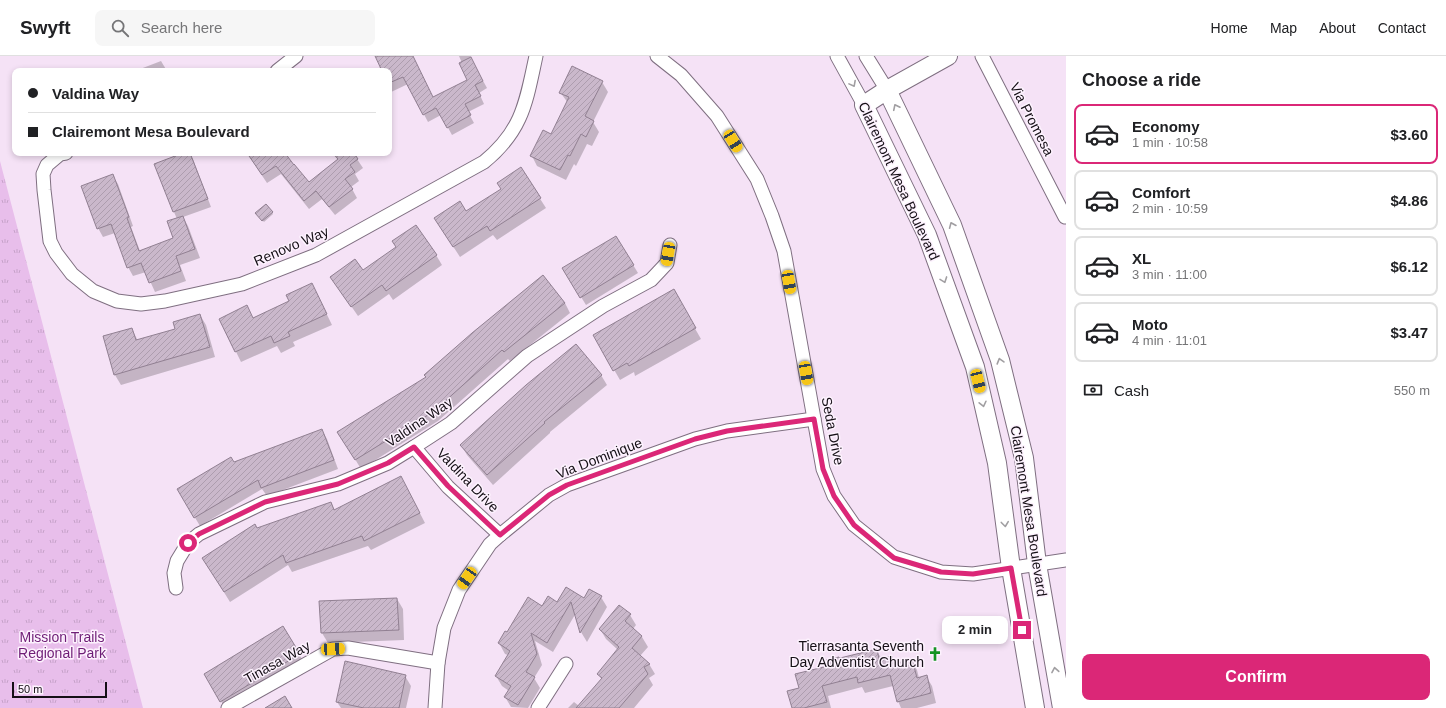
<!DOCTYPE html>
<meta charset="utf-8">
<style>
body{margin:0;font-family:Arial,sans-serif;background:#f6f6f6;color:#202124;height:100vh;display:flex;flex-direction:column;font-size:15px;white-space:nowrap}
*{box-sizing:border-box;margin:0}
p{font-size:13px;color:#757577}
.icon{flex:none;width:22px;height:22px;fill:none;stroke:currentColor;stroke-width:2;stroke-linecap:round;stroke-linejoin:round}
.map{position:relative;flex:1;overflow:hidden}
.panel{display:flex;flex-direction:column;background:#fff;width:380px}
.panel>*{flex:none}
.hud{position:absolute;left:12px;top:12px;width:380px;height:88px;border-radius:8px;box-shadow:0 2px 6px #0003;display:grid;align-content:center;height:88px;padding:0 16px;background:#fff}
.scale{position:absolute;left:12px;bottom:10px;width:95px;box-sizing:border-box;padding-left:4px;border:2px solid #150f16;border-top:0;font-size:11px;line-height:14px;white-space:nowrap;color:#150f16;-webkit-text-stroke:3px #fdf2fe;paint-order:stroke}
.end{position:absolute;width:18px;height:18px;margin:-9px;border:5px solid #db2777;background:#fff;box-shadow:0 0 0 2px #fff}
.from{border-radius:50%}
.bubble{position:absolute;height:28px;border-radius:8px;background:#fff;box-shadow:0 2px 6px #0003;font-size:13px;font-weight:600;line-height:28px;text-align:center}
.car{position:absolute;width:12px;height:24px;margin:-12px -6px;border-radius:5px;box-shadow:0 0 3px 1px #0007;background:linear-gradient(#f5c518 24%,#345 0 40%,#f5c518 0 76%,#345 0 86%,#f5c518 0)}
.hud b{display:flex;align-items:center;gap:14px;height:38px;font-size:15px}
.hud b+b{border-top:1px solid #e0e0e0}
.hud i{width:10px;height:10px;background:#202124}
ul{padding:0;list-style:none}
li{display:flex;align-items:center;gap:12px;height:60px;margin:0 8px 6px;padding:0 8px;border:2px solid #e0e0e0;border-radius:8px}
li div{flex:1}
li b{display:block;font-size:15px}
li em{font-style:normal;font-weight:600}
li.on{border-color:#db2777}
li>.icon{width:36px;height:36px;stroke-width:1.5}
h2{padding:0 16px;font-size:18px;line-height:48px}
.pay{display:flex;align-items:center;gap:10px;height:44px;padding:0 16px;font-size:15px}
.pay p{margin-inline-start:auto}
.action{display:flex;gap:8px;margin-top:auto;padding:8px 16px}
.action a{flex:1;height:46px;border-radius:8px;background:#db2777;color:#fff;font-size:16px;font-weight:600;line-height:46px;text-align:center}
header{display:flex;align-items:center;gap:24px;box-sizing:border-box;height:56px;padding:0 20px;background:#fff;border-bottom:1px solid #e0e0e0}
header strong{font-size:19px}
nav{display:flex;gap:22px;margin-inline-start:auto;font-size:14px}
.search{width:280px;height:36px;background:#f6f6f6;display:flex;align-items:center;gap:10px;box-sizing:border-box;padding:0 14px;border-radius:8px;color:#757577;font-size:15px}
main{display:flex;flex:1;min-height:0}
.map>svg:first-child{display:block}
.grass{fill:url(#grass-tufts)}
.shadow{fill:#0003}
.building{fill:url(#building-hatch);stroke:#918092}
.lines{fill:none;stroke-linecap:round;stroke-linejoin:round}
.street-casing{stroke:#7f6f81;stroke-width:15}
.secondary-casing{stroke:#7f6f81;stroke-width:20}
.street{stroke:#fff;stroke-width:13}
.secondary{stroke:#fff;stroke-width:18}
.oneway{stroke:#a19fa2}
.route{stroke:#db2777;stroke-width:5}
.labels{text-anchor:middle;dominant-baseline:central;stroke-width:3;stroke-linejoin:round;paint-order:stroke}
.street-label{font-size:14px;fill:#150f16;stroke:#fdf2fe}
.park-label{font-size:14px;fill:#6e1d76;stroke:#fdf2fe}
.poi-label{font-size:14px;fill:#150f16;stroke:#fdf2fe;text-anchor:end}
</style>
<header>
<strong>Swyft</strong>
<div class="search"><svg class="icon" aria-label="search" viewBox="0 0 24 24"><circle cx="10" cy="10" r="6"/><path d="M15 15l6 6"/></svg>Search here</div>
<nav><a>Home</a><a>Map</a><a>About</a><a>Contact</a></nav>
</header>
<main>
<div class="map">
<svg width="1066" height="652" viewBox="0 0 1066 652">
<defs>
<pattern id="grass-tufts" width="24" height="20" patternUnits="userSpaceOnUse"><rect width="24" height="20" fill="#e8beeb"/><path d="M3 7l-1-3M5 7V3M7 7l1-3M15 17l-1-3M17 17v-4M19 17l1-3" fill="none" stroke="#c6a2c9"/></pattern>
<pattern id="building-hatch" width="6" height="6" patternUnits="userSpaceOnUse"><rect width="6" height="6" fill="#cab8cb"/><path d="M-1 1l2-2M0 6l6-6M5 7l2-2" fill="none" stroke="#ad9dae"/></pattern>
</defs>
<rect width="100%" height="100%" fill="#f5e2f6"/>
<polygon class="grass" points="0,105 133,614 143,652 0,652"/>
<g class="shadow">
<polygon points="376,0 413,0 433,42 469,24 459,0 472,0 470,1 487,32 479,37 484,48 468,56 474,67 452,79 441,59 428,66 408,28 389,37 389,15 378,15 377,13 381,11"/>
<polygon points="161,5 167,15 135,15"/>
<polygon points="602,26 608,36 593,66 599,76 592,90 587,88 576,110 574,108 566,124 537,110 532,100 552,79 568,47 560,36"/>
<polygon points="185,97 189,97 193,103 211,151 183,161 188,170 200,202 180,209 186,225 155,236 146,216 133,220 128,211 115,177 103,181 98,172 112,119 118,128 133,170 131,171 140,195 175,183 177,163 174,156 155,109"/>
<polygon points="247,97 284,97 308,127 338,104 332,97 353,97 363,112 355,118 359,125 351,131 357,142 335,159 322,143 309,153 281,118 267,127"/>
<polygon points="521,113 546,152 497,184 493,179 460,201 441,172 502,133"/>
<polygon points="272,156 273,158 264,166 258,159"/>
<polygon points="616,181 638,217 586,249 564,213"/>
<polygon points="436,199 442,209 393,244 389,238 358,260 331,221"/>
<polygon points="543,221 565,247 570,257 510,305 508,303 438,365 361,413 344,385 427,321"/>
<polygon points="312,228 332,269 293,286 295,290 281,297 277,290 241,306 220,263 253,263 290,245"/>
<polygon points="673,234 701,283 635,320 634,316 620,324 594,279"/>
<polygon points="200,259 206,269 215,301 121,329 115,319 132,273 138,285 176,274"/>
<polygon points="601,319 607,329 550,376 550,377 493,429 467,399 461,389"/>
<polygon points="322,374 327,383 338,413 267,440 262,433 200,470 178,433 234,407"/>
<polygon points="407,432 425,467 371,494 368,490 292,516 288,509 230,546 209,512 331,447 335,454"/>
<polygon points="601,541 607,551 587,586 581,576 576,557 553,596 535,585 542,609 534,622 540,632 528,652 511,651 505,641 509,635 502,630 496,620 508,599 505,598 499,587 507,578 543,552 584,543"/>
<polygon points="397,543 403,553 404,584 328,587 322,577 320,546"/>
<polygon points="620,550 630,559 636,569 633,573 642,581 648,591 640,600 649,608 655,618 649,622 653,629 634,652 568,652 574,646 579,650 602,624 598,618 618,594 606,583 600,573"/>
<polygon points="283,571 305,608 225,652 205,618"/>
<polygon points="876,594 882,603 892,601 896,608 912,604 917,614 919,622 926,620 932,630 936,647 917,652 901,652 898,645 893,630 865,637 862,631 828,640 831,652 793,652 800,633 840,603"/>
<polygon points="405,620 411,630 406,652 341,652 337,646"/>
</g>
<g class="building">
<polygon points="375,0 413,0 433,41 467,24 459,7 471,1 483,25 475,29 481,40 465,48 471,59 447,72 436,52 423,59 403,21 389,27 389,15 382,15"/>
<polygon points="572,10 603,25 585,60 594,65 586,81 581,78 570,100 568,99 560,114 530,100 543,74 551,78 569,41 559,37"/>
<polygon points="183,97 190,97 208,143 173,156 154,108"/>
<polygon points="247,97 285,97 294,109 294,108 309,126 338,103 333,97 354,97 358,103 350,109 355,116 345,123 353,133 329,151 316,135 304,145 276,110 262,119"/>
<polygon points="521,111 541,142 490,175 487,170 453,191 434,162 460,145 466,155 501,133 497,127"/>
<polygon points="113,118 129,161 127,162 139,195 173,182 167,165 183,160 195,193 176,200 181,215 149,227 141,207 127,212 111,168 97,173 81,130"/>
<polygon points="266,148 273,156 262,165 255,157"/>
<polygon points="416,169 437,199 386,235 382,229 351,251 330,221 355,203 363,214 396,191 392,185"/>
<polygon points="616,180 634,209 580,242 562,212"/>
<polygon points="543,219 565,247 504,296 502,294 433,356 355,404 337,376 426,321 424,319 472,277"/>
<polygon points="312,227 327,258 288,276 290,280 274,287 271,280 235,296 219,263 247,249 253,262 289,245 286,239"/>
<polygon points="674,233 696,272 629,310 627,307 613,315 593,279"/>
<polygon points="200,258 210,291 114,319 103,280 132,272 136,284 175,273 173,266"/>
<polygon points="576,288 602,319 544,366 545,367 487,419 460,389 526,329"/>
<polygon points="322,373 334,404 261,432 258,424 194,462 177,433 231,401 234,406"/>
<polygon points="401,420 420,457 364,485 362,480 286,507 283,499 224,536 202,502 255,468 257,472 331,446 334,454"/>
<polygon points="566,531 584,542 589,533 602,540 580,577 571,546 547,587 531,577 537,598 526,616 535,621 518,649 504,641 511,630 495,620 510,595 498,587 505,575 507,576 528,541 542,550 548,540 557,546"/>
<polygon points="397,542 399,574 321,577 319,545"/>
<polygon points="619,549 631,558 625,565 642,580 632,592 650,608 644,611 648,618 619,652 576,652 602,622 597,618 619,591 599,573"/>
<polygon points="283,570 300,598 220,646 204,618"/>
<polygon points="877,593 879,603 892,600 894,608 912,603 917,622 927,619 931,637 897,646 890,619 858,627 857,621 822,630 827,646 804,652 792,652 787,635 799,632 795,618 828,610 826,604 839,601 840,602"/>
<polygon points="345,605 406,619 399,652 364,652 336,646"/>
<polygon points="285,640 292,652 265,652"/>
</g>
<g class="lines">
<defs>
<g id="street">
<polyline points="657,0 681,19 717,60 757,123 772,160 784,195 823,413 834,440 854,469 894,501 941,516 973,518 1066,504"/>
<polyline points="837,0 864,49"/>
<polyline points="866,0 887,34"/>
<polyline points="982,0 1065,161"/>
<polyline points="277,15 296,0"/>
<path d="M66,97l-6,1 -13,11 -4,9 1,16 6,51 6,12 16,21 21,17 24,10 24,3 24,-3 77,-17 74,-29 168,-93c39,-32 42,-60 52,-106"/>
<polyline points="414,391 448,431 500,479"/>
<polyline points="176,532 174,517 177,505 188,487 199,478 265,446 338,428 388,407 414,391 451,367 527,300 603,250 651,224 667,207 670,189"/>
<polyline points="228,652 333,593 348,592 438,607"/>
<polyline points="435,652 438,607 444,572 459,534 490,488 500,479 549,439 567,429 695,383 727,375 814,363"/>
<polyline points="538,652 566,608"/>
</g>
<g id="secondary">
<polyline points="948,0 887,34 864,49 927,179 975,311 997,407 1011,512 1035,652"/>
<polyline points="887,34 952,169 1000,304 1024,402 1037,508 1062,652"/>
</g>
</defs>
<use href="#street" class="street-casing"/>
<use href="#secondary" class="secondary-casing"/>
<use href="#street" class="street"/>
<use href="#secondary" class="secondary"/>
</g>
<defs><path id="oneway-chevron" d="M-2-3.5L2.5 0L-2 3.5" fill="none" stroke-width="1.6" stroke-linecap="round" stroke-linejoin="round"/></defs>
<g class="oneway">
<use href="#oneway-chevron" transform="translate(853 28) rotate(62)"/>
<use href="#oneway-chevron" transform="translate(896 51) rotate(-116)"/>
<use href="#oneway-chevron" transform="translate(952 169) rotate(-113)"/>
<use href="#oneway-chevron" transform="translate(944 224) rotate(70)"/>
<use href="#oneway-chevron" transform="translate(1000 305) rotate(-106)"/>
<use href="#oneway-chevron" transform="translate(983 348) rotate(77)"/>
<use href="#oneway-chevron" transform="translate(1005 468) rotate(83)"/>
<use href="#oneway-chevron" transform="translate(1055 614) rotate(-100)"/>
</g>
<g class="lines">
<polyline class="route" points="188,487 199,478 265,446 338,428 388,407 414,391 448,430 500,479 549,439 567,429 695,383 727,375 814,363 823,413 834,440 854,469 894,502 941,516 973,518 1011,512 1022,574"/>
</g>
<defs>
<symbol id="church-bare" viewBox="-9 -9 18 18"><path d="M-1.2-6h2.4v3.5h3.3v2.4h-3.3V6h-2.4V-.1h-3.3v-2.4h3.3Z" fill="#159323" stroke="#fdf2fe" stroke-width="2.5" paint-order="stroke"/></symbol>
</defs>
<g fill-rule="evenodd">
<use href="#church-bare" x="925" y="588" width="20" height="20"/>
</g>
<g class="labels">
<g class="street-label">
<text transform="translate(1032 63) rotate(63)">Via Promesa</text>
<text transform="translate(899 125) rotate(65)">Clairemont Mesa Boulevard</text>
<text transform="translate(291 190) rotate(-23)">Renovo Way</text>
<text transform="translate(419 366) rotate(-34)">Valdina Way</text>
<text transform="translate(833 375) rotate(79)">Seda Drive</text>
<text transform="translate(599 402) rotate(-21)">Via Dominique</text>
<text transform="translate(468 424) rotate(46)">Valdina Drive</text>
<text transform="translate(1029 455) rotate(81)">Clairemont Mesa Boulevard</text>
<text transform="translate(277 606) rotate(-29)">Tinasa Way</text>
</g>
<g class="park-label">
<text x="62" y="581">Mission Trails<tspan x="62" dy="16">Regional Park</tspan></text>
</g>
<g class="poi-label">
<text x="924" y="590">Tierrasanta Seventh<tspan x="924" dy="16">Day Adventist Church</tspan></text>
</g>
</g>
</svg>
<div class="scale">50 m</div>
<i class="end from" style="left:188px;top:487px"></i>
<i class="end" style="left:1022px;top:574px"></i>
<div class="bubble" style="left:942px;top:560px;width:66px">2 min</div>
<i class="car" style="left:733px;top:85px;rotate:148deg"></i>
<i class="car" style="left:668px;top:198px;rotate:190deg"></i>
<i class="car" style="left:789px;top:226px;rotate:170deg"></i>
<i class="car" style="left:806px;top:317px;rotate:170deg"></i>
<i class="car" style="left:978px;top:325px;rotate:166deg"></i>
<i class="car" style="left:467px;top:522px;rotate:215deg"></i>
<i class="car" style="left:333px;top:593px;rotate:87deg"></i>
<div class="hud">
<b><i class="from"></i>Valdina Way</b>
<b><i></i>Clairemont Mesa Boulevard</b>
</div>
</div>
<section class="panel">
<h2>Choose a ride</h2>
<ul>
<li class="on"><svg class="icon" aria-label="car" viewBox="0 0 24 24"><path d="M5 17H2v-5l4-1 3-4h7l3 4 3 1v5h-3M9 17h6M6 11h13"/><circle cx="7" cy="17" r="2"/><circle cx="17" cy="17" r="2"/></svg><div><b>Economy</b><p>1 min · 10:58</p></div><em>$3.60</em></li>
<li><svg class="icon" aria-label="car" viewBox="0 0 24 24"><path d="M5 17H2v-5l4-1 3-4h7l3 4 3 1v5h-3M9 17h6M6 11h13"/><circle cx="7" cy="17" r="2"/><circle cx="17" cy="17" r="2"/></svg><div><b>Comfort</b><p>2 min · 10:59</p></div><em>$4.86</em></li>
<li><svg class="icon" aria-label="car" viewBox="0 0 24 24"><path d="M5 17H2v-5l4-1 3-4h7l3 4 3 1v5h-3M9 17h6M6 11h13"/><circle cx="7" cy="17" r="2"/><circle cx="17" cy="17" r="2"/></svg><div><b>XL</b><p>3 min · 11:00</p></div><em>$6.12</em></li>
<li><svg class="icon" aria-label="car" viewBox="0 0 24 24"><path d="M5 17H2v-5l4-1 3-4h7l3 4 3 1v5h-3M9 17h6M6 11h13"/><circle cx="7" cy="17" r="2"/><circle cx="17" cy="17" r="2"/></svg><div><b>Moto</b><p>4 min · 11:01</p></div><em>$3.47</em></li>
</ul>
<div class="pay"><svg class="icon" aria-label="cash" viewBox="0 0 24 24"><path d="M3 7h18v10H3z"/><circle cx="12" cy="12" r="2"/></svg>Cash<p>550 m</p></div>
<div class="action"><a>Confirm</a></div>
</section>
</main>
